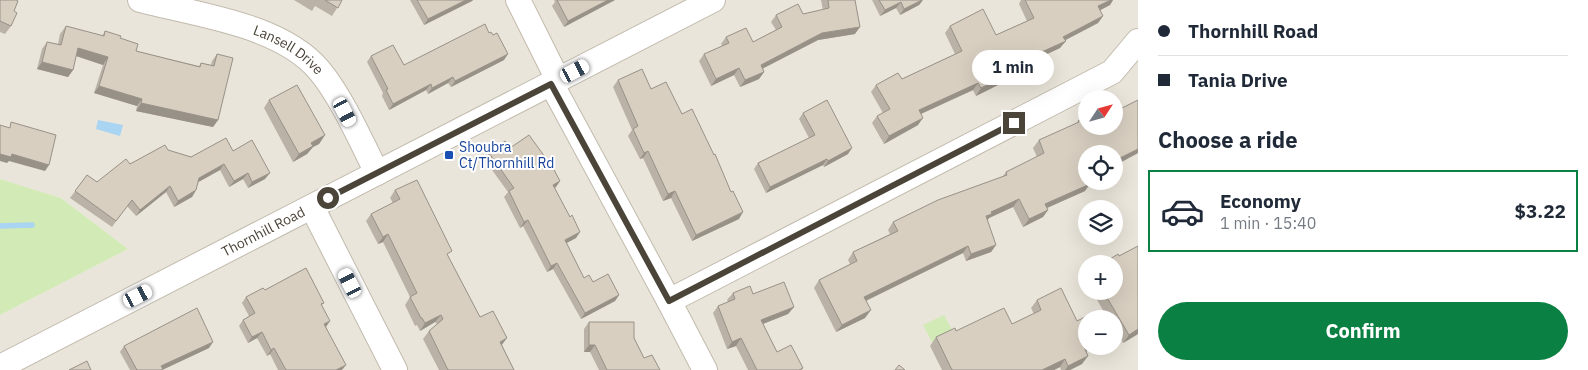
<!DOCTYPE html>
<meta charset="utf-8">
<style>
body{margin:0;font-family:"IBM Plex Sans",sans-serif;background:#f6f6f7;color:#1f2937;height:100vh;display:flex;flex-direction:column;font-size:19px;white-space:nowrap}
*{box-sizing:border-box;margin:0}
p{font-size:16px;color:#747a83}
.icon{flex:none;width:28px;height:28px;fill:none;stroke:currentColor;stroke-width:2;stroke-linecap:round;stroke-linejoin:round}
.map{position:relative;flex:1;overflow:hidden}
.sheet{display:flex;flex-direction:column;background:#fff;width:450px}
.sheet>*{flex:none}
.guide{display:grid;align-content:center;height:110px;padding:0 20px;background:#fff}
.needle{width:32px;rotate:54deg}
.buttons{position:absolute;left:1078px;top:90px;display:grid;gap:10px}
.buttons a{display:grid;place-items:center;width:45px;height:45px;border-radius:50%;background:#fff;box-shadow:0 5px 20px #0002;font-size:25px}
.end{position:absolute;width:22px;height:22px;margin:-11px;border:6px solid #4b4439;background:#fff;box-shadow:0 0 0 2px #fff}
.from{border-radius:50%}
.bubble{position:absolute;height:35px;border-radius:18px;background:#fff;box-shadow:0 5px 20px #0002;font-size:16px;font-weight:700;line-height:35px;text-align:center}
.car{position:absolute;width:15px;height:30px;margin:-15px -8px;border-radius:6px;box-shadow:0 0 4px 1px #0007;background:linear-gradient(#fff 24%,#345 0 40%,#fff 0 76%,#345 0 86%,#fff 0)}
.guide b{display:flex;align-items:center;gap:18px;height:48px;font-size:19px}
.guide b+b{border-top:1px solid #e0e1e3}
.guide i{width:12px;height:12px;background:#1f2937}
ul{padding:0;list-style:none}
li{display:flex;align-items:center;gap:15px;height:82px;margin:0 10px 8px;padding:0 10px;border:2px solid #e0e1e3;border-radius:0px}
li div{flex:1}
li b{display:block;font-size:19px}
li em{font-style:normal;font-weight:700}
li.on{border-color:#0b8043}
li>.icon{width:45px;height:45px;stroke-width:1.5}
h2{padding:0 20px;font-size:22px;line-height:60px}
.cta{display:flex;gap:10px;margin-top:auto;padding:10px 20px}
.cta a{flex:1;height:58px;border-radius:30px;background:#0b8043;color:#fff;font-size:20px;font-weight:700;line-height:58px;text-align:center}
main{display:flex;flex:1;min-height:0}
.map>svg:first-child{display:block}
.residential{fill:#eae5da;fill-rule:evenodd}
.green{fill:#d2eab5}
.water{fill:#a9d4f2}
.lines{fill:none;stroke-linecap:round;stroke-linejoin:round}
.stream{stroke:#a9d4f2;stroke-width:5.5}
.minor-casing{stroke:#c2bbae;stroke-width:26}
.minor{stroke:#fff;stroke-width:24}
.wall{fill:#bab2a6}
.shaded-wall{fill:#979187}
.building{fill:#d8cfc1;stroke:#979187}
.route{stroke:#4b4439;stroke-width:6}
.transit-dot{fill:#1a4fb4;stroke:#fff;stroke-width:2}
.labels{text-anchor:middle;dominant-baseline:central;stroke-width:4;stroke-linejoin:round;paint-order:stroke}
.street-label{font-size:14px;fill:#4b4439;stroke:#fff}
.transit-label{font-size:14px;fill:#164399;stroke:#fff;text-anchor:start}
</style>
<main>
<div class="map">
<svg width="1138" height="370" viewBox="0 0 1138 370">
<rect width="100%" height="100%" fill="#f6f3ec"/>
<path class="residential" d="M0,0h1138v370h-1138v-55l128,-66 -67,-51 -61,-19zM1086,99h28v27h-28zM1086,154h28v27h-28zM1086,209h28v27h-28zM1086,264h28v27h-28zM1086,319h28v27h-28z"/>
<g class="green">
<polygon points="0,179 61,198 128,249 0,315"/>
<polygon points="944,315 954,333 933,344 923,325"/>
</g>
<polygon class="water" points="98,120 123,125 120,136 96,129"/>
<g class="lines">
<polyline class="stream" points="0,226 32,225"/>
<defs>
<g id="minor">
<path id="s1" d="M140,0c56,15 140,24 179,70 22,26 42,71 58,103"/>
<polyline points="518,0 558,80"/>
<polyline points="551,83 669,301 705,370"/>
<polyline points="312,207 395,370"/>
<polyline points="669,301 1112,72 1138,41"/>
<path id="s2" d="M0,367l713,-367"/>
</g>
</defs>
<use href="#minor" class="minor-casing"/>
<use href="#minor" class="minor"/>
</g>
<g class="wall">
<polygon points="0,0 14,11 11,26 5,34 0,32"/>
<polygon points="294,0 342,0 332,16 315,6 312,11"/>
<polygon points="410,0 473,0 472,1 424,25"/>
<polygon points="554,0 615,0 564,27 552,6 555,2"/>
<polygon points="821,0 855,0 855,34 818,40 763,68 764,72 759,79 740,87 734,75 711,86 699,61 704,54 722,46 721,44 726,37 753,42 776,30 771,22 776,15 803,14 823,10"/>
<polygon points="872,0 923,0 919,5 900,15 896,8 880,16"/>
<polygon points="1021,0 1113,0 1110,5 1100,10 1103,16 1098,23 1065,40 1060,48 1028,63 1024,72 976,96 973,90 921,114 918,125 884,144 872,123 877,116 883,113 871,92 876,85 902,79 955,54 945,33 950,26 996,35 1027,21 1019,4"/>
<polygon points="66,26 102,36 105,31 120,38 136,51 199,66 201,63 211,65 212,61 217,54 218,120 213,127 136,111 137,106 94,93 103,65 76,56 73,70 68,77 37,69 42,49 47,42 58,44 60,34"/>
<polygon points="371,56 404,65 504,60 451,87 448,83 428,94 426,90 389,110 382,96 383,93 367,62"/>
<polygon points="618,80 651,89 682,114 739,219 692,241 671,198 663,201 643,158 640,159 628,136 632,130 613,87"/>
<polygon points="269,100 325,135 319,144 313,147 307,154 293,162 264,108"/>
<polygon points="1138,100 1138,153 1114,166 1114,154 1086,154 1085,191 1047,208 1048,210 1043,217 1023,227 1013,207 989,218 987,221 996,245 991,252 966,261 963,253 866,301 865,318 836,332 814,288 819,280 850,264 848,260 853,252 890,234 888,230 893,222 1003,176 1006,172 1037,157 1033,148 1039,140 1076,124 1078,121 1086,126"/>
<polygon points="803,113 848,154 824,167 823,165 766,193 754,169 758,163 809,138 799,119"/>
<polygon points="510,148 560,181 555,188 576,238 566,243 584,278 619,295 615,301 581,319 553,269 547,272 523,226 520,228 504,197 508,192 484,159 489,153"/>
<polygon points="168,150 191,157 233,151 265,179 248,188 243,179 229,187 220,170 198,182 196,190 192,197 174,207 166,192 136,216 127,206 112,227 70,198 87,175 97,182 130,164"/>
<polygon points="395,190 448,256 480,317 502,345 514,370 439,370 423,339 429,331 437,324 435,322 420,331 417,325 415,326 405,305 410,297 383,242 378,244 366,221 371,214 393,203 390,198"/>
<polygon points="1138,246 1138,334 1123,343 1114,328 1114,319 1108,319 1092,291 1114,291 1119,256"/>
<polygon points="265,290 324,303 322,305 326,327 342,370 278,370 270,354 267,356 257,338 248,343 239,326 243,320 249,316 242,303 246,297"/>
<polygon points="733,293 753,294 794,307 788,314 763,324 777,352 803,368 802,370 748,370 736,346 727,349 713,313 718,306 728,302 727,300"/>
<polygon points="1037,300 1086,346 1094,346 1093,348 1086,352 1082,364 1070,370 1061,370 1060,367 1054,370 942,370 930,346 936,337 956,331 1012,324 1034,314 1031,308"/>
<polygon points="589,322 634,338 644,358 660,370 599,370 590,352 584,352 584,329"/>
<polygon points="124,346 209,348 162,370 130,370 120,352"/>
</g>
<g class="shaded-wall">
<polygon points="466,0 473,0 472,1 424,25 428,19"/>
<polygon points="608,0 615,0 564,27 568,21"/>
<polygon points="923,0 919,5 900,15 904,9"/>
<polygon points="1109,0 1113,0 1110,5 1093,14 1098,6"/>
<polygon points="901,2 896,8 880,16 885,10"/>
<polygon points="1103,16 1098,23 1058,44 1063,37"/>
<polygon points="860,27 855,34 818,40 756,72 761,65 822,33"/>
<polygon points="1066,41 1060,48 1021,66 1026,59"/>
<polygon points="78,48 108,57 103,65 73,55"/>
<polygon points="508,54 504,60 451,87 455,81"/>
<polygon points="42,62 73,70 68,77 37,69"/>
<polygon points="1029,65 1024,72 976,96 981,88"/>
<polygon points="739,68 734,75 711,86 716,79"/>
<polygon points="764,72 759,79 740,87 745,80"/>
<polygon points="453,77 448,83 428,94 432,88"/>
<polygon points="978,83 973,90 914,117 919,110"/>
<polygon points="431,84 426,90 389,110 393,104"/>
<polygon points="99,86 142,99 137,106 94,93"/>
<polygon points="141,103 218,120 213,127 136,111"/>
<polygon points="923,118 918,125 884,144 889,136"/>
<polygon points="325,135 319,144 313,147 307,154 293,162 299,154 311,143"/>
<polygon points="852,148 848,154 824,167 828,161"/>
<polygon points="1138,149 1138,153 1114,166 1114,161"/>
<polygon points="648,151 643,158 640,159 644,153"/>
<polygon points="0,154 12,154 49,165 45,171 9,161 7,163 0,161"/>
<polygon points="827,159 823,165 766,193 770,187"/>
<polygon points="224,164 220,170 195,184 199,178"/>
<polygon points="248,173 243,179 229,187 234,181"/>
<polygon points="270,173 265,179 248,188 252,182"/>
<polygon points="560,181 556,187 549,191 553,185"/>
<polygon points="1090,184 1085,191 1040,211 1045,204"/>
<polygon points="170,186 166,192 136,216 140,210"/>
<polygon points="196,190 192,197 174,207 178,201"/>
<polygon points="675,191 671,198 663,201 668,194"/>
<polygon points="1019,199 1013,207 989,218 986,222 986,216 991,212"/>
<polygon points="1048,210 1043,217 1023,227 1029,219"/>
<polygon points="743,212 739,219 692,241 696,235"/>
<polygon points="528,220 523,226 520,228 524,222"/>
<polygon points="580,232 576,238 561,246 565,240"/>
<polygon points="388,234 383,242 378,244 383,237"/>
<polygon points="996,245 991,252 966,261 971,254"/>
<polygon points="968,246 963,253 859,304 864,297"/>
<polygon points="557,263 553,269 547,272 551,266"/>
<polygon points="619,295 615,301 581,319 585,313"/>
<polygon points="794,307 788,314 755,327 761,320"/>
<polygon points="871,310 865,318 836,332 842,325"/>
<polygon points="441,315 435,322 420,331 425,323"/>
<polygon points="330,321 326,327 324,324"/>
<polygon points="1138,329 1138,334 1123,343 1129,335"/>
<polygon points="262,332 257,338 248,343 252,337"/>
<polygon points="507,338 501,346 500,342"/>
<polygon points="741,338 736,346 727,349 732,342"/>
<polygon points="213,342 209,348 162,370 159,370 161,366"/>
<polygon points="589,345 595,345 590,352 584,352"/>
<polygon points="1086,346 1094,346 1093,348 1078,355 1084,347"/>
<polygon points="274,348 270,354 267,356 271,350"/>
<polygon points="1088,356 1082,364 1070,370 1065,370 1068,366"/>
<polygon points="1065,359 1060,367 1054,370 1042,370"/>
<polygon points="346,365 342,370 336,370"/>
</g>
<g class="building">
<polygon points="0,0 16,0 18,1 14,11 17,13 11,26 0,21"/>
<polygon points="325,0 342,0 338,8"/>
<polygon points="417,0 466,0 428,19"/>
<polygon points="557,0 608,0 568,21"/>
<polygon points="828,0 855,0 860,27 822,33 761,65 764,72 745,80 739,68 716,79 704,54 729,43 726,37 746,28 753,42 782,27 776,15 798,4 803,14 829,8"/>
<polygon points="879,0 922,0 904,9 901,2 885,10"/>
<polygon points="1025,0 1111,0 1098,6 1103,16 1063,37 1066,41 1026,59 1029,65 981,88 978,83 919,110 923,118 889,136 877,116 890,109 876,85 898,73 902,79 962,51 950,26 983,9 996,35 1034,18"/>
<polygon points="485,24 489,33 491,32 493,35 497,33 508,54 455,81 453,77 432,88 431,84 393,104 386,90 388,89 371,56 393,45 404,65"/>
<polygon points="66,26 104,36 105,31 121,36 120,38 138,44 136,51 200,67 201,63 214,66 217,54 233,58 218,120 141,103 142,99 99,86 108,57 78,48 73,70 42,62 47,42 61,45"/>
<polygon points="642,69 651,89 666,82 682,114 692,109 714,155 715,154 731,192 733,191 743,212 696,235 675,191 668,194 648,151 644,153 633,129 638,126 618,80"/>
<polygon points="297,85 325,135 311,143 313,146 299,154 269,100"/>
<polygon points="827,100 852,148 828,161 827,159 770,187 758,163 815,135 803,113"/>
<polygon points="1138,100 1138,149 1114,161 1114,154 1086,154 1086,181 1089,181 1090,184 1045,204 1048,210 1029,219 1019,199 991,212 992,214 986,216 996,245 971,254 968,246 864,297 871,310 842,325 819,280 857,261 853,252 898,231 893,222 938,200 1007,175 1006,172 1044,153 1039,140 1079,122 1078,121 1086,116 1086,126 1114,126 1114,112"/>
<polygon points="11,122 56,135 49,165 12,154 11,157 0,154 0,125 10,128"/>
<polygon points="529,135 553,168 560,181 553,185 570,217 572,215 580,232 565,240 584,278 589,275 593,282 608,274 619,295 585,313 557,263 551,266 528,220 524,222 509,191 514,188 489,153 505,141 510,148"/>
<polygon points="226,138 233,151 252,140 270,173 252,182 248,173 234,181 224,164 199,178 196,190 178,201 170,186 140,210 132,200 116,221 75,191 87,175 97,182 126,159 130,164 165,145 168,150 191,157"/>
<polygon points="417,180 452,251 447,254 480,317 493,311 507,338 500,342 514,370 448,370 429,331 443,319 441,315 425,323 422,318 421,318 410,297 417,293 388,234 383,237 371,214 400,199 395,190"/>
<polygon points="1138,246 1138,329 1129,335 1103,291 1114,291 1114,264 1102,264 1118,254 1119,256"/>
<polygon points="306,268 324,303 321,304 330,321 324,324 346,365 336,370 286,370 274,348 271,350 262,332 252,337 243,320 255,313 246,297 263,288 265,290"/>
<polygon points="784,282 794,307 761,320 777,352 791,345 803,368 799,370 757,370 741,338 732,342 718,306 735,299 733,293 750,286 753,294"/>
<polygon points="1061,288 1077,321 1087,316 1089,319 1086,319 1086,346 1084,347 1088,356 1068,366 1065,359 1042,370 952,370 936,337 955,328 956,331 1004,308 1012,324 1041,310 1037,300"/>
<polygon points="197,308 213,342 161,366 163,369 161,370 137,370 124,346"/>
<polygon points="589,322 634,322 634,338 644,358 652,355 660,370 607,370 595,345 589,345"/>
<polygon points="87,361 91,370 69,370"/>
<polygon points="899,365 905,370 895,370"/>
</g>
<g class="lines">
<polyline class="route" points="328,198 551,84 669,301 1014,123"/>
</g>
<rect class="transit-dot" x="444" y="150" width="10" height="10" rx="2.5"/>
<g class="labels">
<g class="street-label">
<text stroke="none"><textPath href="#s1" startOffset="158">Lansell Drive</textPath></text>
<text stroke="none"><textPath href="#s2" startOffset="296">Thornhill Road</textPath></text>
</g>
<g class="transit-label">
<text x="459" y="147">Shoubra<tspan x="459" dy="16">Ct/Thornhill Rd</tspan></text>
</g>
</g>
</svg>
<div class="buttons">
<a><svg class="needle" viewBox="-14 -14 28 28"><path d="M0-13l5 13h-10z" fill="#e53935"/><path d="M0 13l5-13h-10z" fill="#747a83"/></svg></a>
<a><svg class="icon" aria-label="locate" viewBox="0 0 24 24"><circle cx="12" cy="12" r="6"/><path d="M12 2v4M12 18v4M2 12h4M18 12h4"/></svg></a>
<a><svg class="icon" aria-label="layers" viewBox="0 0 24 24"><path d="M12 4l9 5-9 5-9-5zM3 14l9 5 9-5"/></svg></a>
<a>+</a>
<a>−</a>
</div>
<i class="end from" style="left:328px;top:198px"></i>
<i class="end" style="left:1014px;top:123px"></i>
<div class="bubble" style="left:972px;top:50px;width:82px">1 min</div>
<i class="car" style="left:575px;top:71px;rotate:63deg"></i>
<i class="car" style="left:345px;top:112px;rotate:152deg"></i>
<i class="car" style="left:350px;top:283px;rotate:333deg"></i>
<i class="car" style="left:138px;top:296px;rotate:63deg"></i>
</div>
<section class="sheet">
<div class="guide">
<b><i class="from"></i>Thornhill Road</b>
<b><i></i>Tania Drive</b>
</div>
<h2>Choose a ride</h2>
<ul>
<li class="on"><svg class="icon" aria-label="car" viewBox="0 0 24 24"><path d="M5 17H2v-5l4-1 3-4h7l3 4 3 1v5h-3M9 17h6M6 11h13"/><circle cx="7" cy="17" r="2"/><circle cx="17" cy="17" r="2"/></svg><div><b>Economy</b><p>1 min · 15:40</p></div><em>$3.22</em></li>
</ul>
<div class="cta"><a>Confirm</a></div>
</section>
</main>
